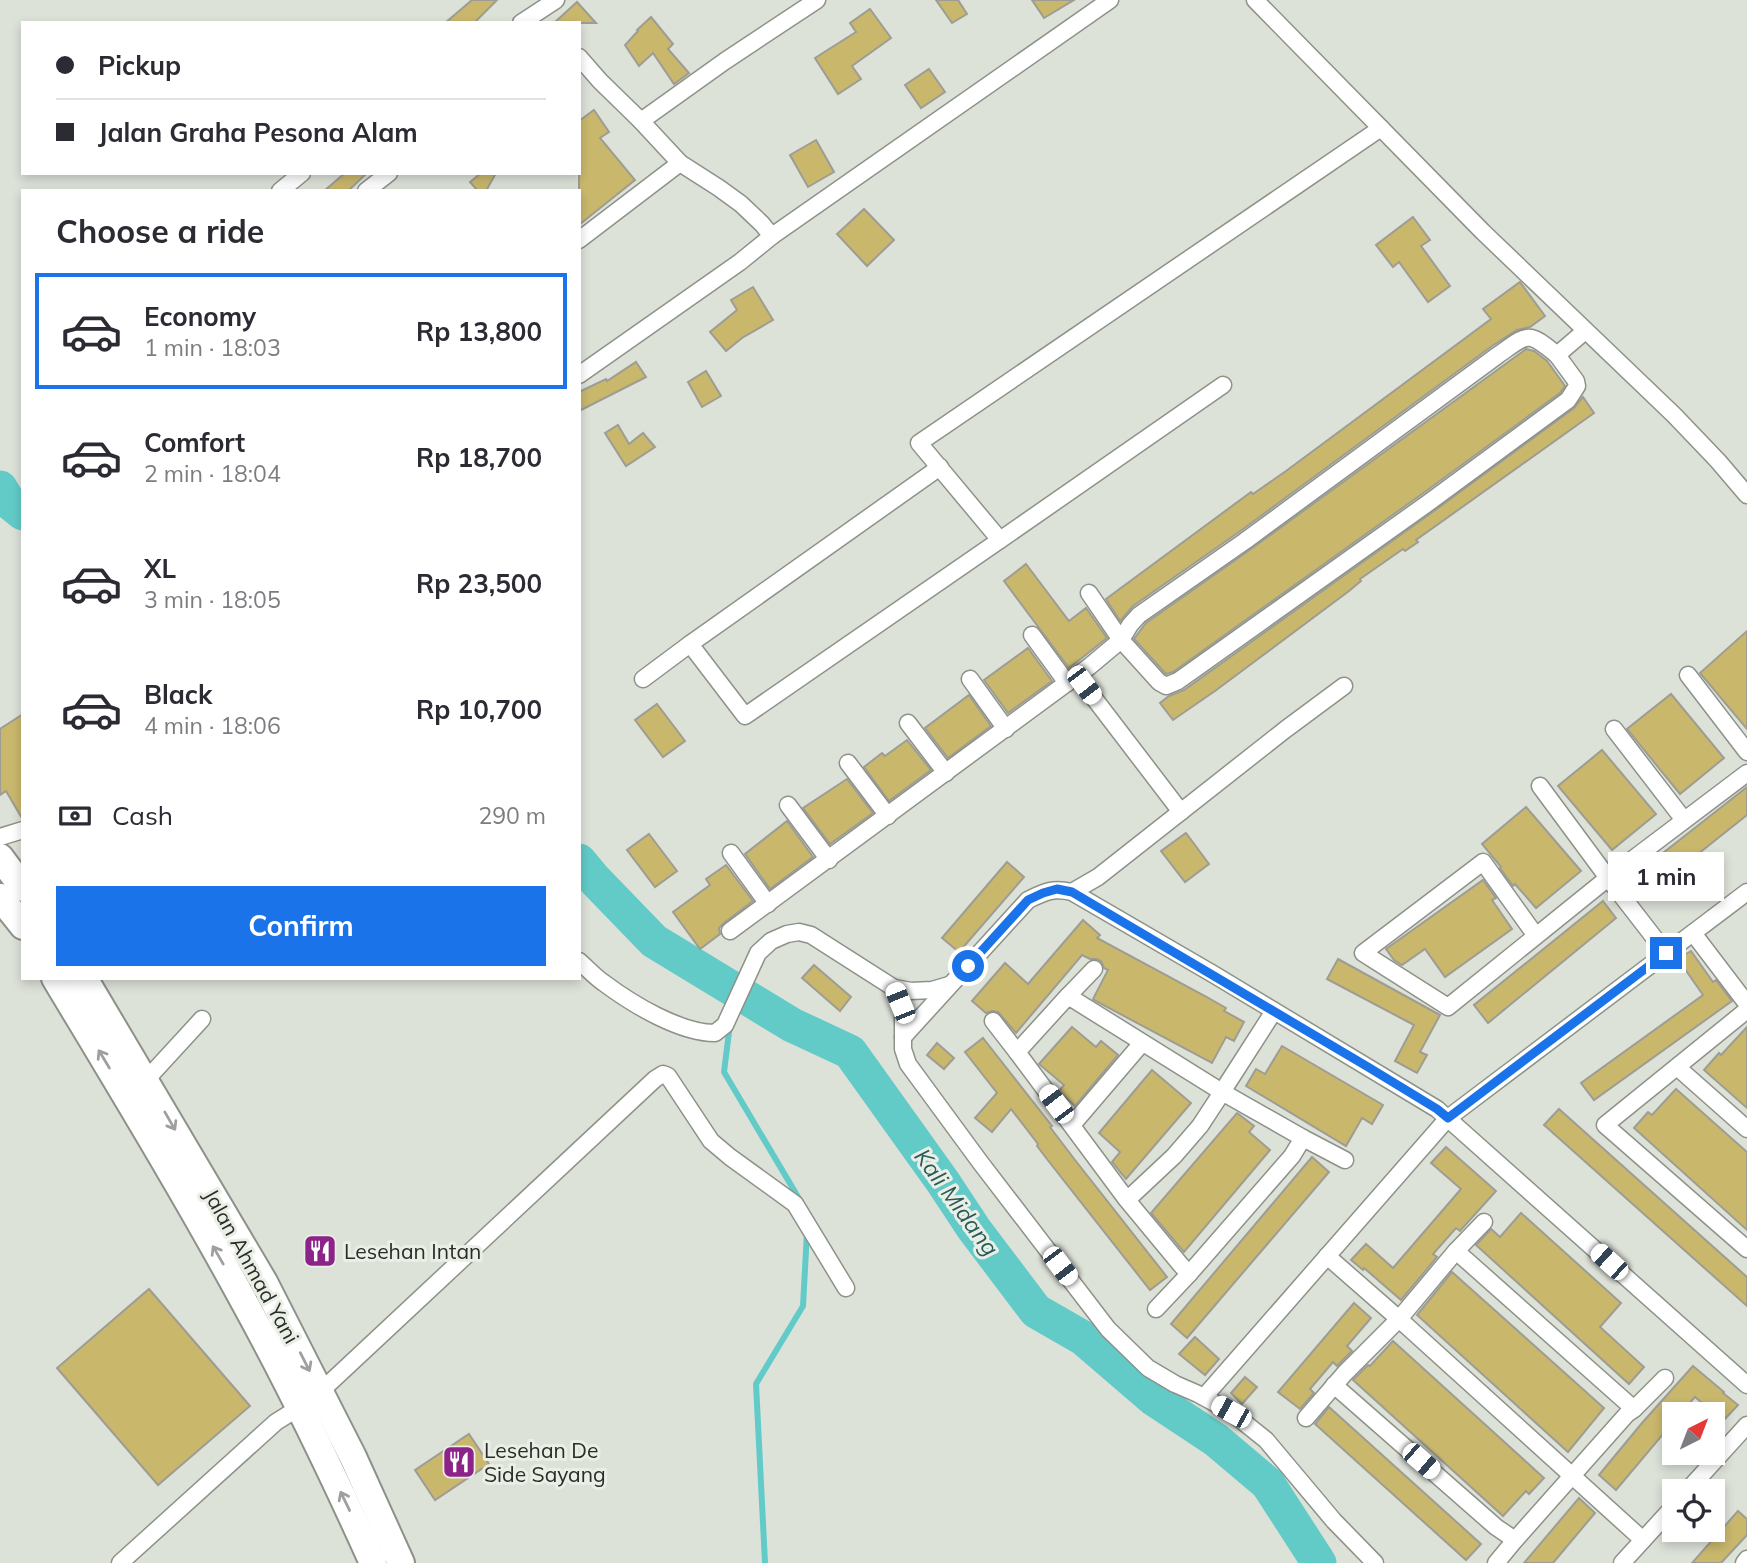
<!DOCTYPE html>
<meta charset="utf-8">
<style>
body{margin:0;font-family:Mulish,sans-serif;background:#f7f7f7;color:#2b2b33;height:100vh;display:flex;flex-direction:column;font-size:26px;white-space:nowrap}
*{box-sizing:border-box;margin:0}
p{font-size:23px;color:#7c7c81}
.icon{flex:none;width:38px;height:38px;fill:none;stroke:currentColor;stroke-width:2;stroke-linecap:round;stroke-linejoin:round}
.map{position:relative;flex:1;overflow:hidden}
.sheet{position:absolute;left:21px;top:189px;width:560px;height:791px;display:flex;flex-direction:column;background:#fff;border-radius:0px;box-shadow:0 4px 10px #0003}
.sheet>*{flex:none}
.top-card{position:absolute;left:21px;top:21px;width:560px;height:154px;border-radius:0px;box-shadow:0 4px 10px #0003;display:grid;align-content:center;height:154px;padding:0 35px;background:#fff}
.needle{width:46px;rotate:42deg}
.buttons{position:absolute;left:1662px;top:1402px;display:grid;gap:14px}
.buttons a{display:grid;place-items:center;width:63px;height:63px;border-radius:0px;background:#fff;box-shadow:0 4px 10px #0003;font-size:35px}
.end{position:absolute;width:32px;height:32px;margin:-16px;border:9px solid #1a73e8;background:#fff;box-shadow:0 0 0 4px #fff}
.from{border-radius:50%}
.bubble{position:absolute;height:49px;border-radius:0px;background:#fff;box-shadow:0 4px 10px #0003;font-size:23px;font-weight:700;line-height:49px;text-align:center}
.car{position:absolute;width:21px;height:42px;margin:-21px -10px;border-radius:9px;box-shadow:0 0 5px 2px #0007;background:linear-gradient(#fff 24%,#345 0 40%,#fff 0 76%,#345 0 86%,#fff 0)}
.top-card b{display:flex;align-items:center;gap:24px;height:66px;font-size:26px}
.top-card b+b{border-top:2px solid #e1e1e2}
.top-card i{width:18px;height:18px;background:#2b2b33}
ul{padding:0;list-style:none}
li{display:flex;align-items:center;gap:21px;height:116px;margin:0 14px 10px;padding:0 21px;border:4px solid transparent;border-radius:0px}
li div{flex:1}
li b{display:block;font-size:26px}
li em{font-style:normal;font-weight:700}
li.active{border-color:#1a73e8}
li>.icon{width:63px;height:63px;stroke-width:1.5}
h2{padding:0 35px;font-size:32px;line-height:84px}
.pay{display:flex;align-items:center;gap:18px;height:77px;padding:0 35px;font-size:26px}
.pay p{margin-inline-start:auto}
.primary-button{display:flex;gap:14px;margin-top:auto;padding:14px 35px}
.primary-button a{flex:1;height:80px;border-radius:0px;background:#1a73e8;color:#fff;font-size:28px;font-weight:700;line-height:80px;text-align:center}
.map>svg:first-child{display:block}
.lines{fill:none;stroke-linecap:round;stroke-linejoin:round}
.stream{stroke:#62cbc8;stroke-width:6}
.river{stroke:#62cbc8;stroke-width:35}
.building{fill:#c9b86c;stroke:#9e9c93;stroke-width:2}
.minor-casing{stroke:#8d9289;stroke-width:19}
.trunk-casing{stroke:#8d9289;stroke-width:30}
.minor{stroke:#fff;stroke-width:16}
.trunk{stroke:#fff;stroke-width:26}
.oneway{stroke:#9fa09e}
.route{stroke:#1a73e8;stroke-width:9}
.labels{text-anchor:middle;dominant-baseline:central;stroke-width:6;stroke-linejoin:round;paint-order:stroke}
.poi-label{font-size:21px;fill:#2a2c28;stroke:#eaefe6;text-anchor:start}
.street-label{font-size:21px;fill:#2a2c28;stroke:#eaefe6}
.water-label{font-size:23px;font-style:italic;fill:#2b5958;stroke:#eaefe6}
</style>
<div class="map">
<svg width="1747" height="1563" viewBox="0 0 1747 1563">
<rect width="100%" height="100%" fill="#dde2d9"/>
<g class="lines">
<g class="stream">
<polyline points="730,1024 724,1072 801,1202"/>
<polyline points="765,1563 756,1384 803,1306 807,1232"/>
</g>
<g class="river">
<polyline points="0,488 8,501 23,513"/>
<polyline points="579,861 594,879 654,941 792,1025 850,1052 943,1182 974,1229 1036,1311 1083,1338 1154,1399 1216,1440 1268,1484 1319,1563"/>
</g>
</g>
<g class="building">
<polygon points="472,0 497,0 474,23 445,23"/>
<polygon points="936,0 958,0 967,14 952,23"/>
<polygon points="1032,0 1074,0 1044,18"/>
<polygon points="577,2 596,23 554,23"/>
<polygon points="870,9 891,38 852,66 861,79 838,94 815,58 856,32 850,23"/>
<polygon points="651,17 673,44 668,49 689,73 674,84 653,53 639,66 625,45 638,31 637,30"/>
<polygon points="929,69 945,92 921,108 905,85"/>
<polygon points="594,110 609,132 600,138 635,180 579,225 579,121"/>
<polygon points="816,140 834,172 808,187 790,155"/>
<polygon points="345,173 367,173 348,191 324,191"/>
<polygon points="481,173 496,173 486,191 478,191 470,182"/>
<polygon points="864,209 894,240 867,266 837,234"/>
<polygon points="1413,217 1430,240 1421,246 1450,286 1428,302 1399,262 1393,267 1376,245"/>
<polygon points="1520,282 1545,316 1530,327 1517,330 1492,346 1239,532 1133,606 1120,621 1106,599 1251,492 1253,494 1286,471 1491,319 1483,309"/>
<polygon points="753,287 773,320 742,338 726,351 710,332 737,310 731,300"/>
<polygon points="1526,349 1534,351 1547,361 1565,386 1560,393 1422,494 1173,672 1166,674 1134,639 1146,623 1251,549"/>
<polygon points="636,362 646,377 579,411 579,392 606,379 607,381"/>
<polygon points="706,371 721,396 702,407 688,382"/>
<polygon points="1583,397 1594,413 1416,540 1418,542 1405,551 1403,549 1360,579 1361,581 1349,591 1215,691 1173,720 1160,703 1169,696 1184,690 1434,511 1574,408"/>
<polygon points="618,425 629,444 643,433 655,447 626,466 605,433"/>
<polygon points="1026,564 1069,621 1086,608 1107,638 1069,668 1004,581"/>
<polygon points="1747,631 1747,729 1700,673"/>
<polygon points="1028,648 1052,681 1008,713 984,680"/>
<polygon points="1671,694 1724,758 1680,794 1627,729"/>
<polygon points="969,695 991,726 948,758 925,728"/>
<polygon points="657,704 685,741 663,757 635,720"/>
<polygon points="23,714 23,820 6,791 0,795 0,729"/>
<polygon points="907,740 931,770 889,801 864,767 882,753 885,756"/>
<polygon points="1602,750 1656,814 1612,850 1558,786"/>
<polygon points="847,779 873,813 830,844 803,808"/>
<polygon points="1747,787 1747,815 1649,893 1635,875"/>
<polygon points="1526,807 1581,871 1536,908 1515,884 1513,886 1500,868 1501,867 1482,844"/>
<polygon points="787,821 813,857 770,889 745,854"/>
<polygon points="1186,833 1209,864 1185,882 1161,851"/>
<polygon points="649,834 677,871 655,887 627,850"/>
<polygon points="1007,862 1024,877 959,952 942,938"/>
<polygon points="726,865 753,901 724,923 719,928 720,934 700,949 673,912 710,885 706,879"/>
<polygon points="1483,880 1496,898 1492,900 1512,929 1445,977 1425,949 1402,965 1394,960 1386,949"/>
<polygon points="1603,901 1616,918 1488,1023 1474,1005"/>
<polygon points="1083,920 1100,935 1097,938 1205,996 1226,1008 1224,1011 1244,1022 1234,1041 1226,1037 1212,1063 1094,1000 1093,999 1108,970 1104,968 1101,961 1096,959 1090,959 1082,955 1016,1033 998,1012 992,1011 986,1013 972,1001 1005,963 1028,984"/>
<polygon points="1691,951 1713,982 1716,980 1732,1001 1594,1100 1581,1083 1703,995 1678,959"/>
<polygon points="1338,959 1440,1015 1420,1052 1427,1055 1417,1073 1395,1061 1414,1025 1327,979"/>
<polygon points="814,965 851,997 840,1011 802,978"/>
<polygon points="1072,1027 1096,1047 1101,1041 1118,1055 1075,1106 1059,1091 1064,1085 1039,1064"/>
<polygon points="1747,1027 1747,1108 1704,1070 1719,1053 1721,1055"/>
<polygon points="983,1038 1052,1126 1050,1127 1053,1131 1075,1160 1167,1277 1150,1290 1050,1163 1037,1146 1038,1144 1011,1109 992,1132 975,1118 997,1093 965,1052"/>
<polygon points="937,1043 954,1058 944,1069 927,1055"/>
<polygon points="1282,1046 1383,1105 1372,1124 1362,1118 1346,1146 1246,1086 1256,1069 1265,1074"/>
<polygon points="1152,1070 1191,1103 1126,1179 1112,1162 1120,1152 1099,1133"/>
<polygon points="1676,1089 1747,1152 1747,1230 1634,1128 1648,1112 1652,1115"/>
<polygon points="1559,1109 1747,1277 1747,1306 1544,1125"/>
<polygon points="1237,1113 1254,1126 1249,1132 1270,1150 1184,1252 1151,1213"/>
<polygon points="1446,1147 1496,1191 1460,1231 1456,1228 1433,1254 1437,1257 1401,1300 1364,1268 1363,1270 1351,1260 1366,1244 1393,1268 1461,1189 1431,1163"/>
<polygon points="1312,1157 1329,1172 1187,1338 1171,1324"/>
<polygon points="1521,1213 1621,1303 1600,1327 1644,1367 1629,1384 1476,1245 1491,1229 1500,1237"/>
<polygon points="1452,1272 1604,1408 1568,1452 1417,1315"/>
<polygon points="149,1289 250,1406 158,1485 57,1368"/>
<polygon points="1354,1303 1371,1318 1347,1346 1352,1351 1337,1366 1333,1362 1310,1389 1314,1393 1300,1409 1278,1392"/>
<polygon points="1195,1337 1219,1359 1205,1375 1179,1354"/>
<polygon points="1393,1341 1544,1478 1529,1494 1526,1491 1503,1516 1353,1380 1368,1365 1370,1366"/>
<polygon points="1693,1366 1724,1392 1723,1393 1738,1405 1723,1421 1695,1397 1680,1414 1675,1414 1675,1420 1616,1490 1599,1475 1642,1423"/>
<polygon points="1245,1377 1257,1387 1242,1404 1231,1393"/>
<polygon points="1329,1407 1481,1544 1466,1560 1315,1424"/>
<polygon points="469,1434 489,1464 435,1500 415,1470"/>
<polygon points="1579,1498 1595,1513 1563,1551 1553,1563 1524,1563"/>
<polygon points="1738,1511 1747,1519 1747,1535 1721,1563 1692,1563"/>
</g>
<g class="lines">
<defs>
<g id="minor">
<polyline points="1255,0 1483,232 1674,415 1718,461 1747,495"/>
<polyline points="521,23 556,0"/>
<polyline points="579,57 600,81 641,121 680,163 719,188 741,204 762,224 772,236"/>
<polyline points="641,121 725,61 817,0"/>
<polyline points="280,191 302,173"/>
<polyline points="366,191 389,173"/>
<polyline points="579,240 680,163"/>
<polyline points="579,375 740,262 772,236 1110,0"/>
<polyline points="1223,385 1000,540 919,443 1381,128"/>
<polyline points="940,467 690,644 745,716 1000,540"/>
<polyline points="1089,593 1121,640 1159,682 1166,686 1178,681 1428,503 1568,400 1577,386 1576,381 1557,355"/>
<polyline points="1032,635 1067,683"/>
<polyline points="1688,675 1747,752"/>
<polyline points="643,679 690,644"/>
<polyline points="970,679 1006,729"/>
<polyline points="1084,685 1181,812"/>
<polyline points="908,723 946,773"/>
<polyline points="1614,729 1684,820"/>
<polyline points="848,763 888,816"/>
<polyline points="1540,786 1608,878 1747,773"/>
<polyline points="788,805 829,860"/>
<polyline points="0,837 23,830"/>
<polyline points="731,853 768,904"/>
<polyline points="1072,892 1098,877 1286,729 1344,686"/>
<path d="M730,931l360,-265 31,-26 9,-15 9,-10 106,-74 253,-186c30,-21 29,-25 59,0l28,-24"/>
<polyline points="1693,933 1747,1004"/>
<polyline points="1536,936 1483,862 1363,953 1448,1007 1608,878 1666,953"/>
<path d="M579,961c8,7 16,16 25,22 28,21 76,50 111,50l10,-8 33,-72 13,-12 16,-7 12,-2 12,3 83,53 17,3 21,-1 17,-5"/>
<polyline points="894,988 903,1012 903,1049 908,1064 980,1162 1108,1329 1148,1368 1175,1384 1198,1394 1231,1412 1266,1440 1334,1521 1375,1563"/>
<polyline points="1068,996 1094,969"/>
<polyline points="1747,1010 1605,1125 1747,1249"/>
<polyline points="993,1021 1017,1052"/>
<path d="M903,1037l125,-137c18,-9 25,-12 44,-8l141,82 224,135 310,276"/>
<polyline points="1677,1067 1747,1129"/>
<polyline points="146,1080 202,1019"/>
<polyline points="1072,1125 1142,1043"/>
<polyline points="1303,1138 1345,1160"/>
<polyline points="1127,1200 1017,1052 1068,996 1222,1092 1303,1138 1292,1156 1189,1274 1180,1264 1127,1200 1174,1156 1200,1126 1219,1097 1222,1092 1274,1011"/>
<polyline points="1456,1251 1484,1222"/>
<polyline points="1327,1256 1399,1319 1456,1251 1634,1409 1627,1414 1515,1540 1496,1527 1334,1385"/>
<polyline points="1156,1309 1189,1274"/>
<polyline points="320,1392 655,1079 663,1074 668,1076 711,1141 730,1157 795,1204 846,1288"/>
<polyline points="1204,1397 1448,1118 1747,892"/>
<polyline points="1634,1409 1665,1378"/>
<polyline points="1306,1418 1345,1373 1399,1319 1643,1540"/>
<polyline points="1687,1491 1747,1425"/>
<polyline points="120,1563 276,1422 300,1407"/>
<polyline points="1496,1563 1515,1540"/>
<polyline points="1622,1563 1675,1505"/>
<polyline points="1744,1563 1747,1559"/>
</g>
<g id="trunk">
<polyline points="0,857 23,888"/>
<polyline points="0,897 23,926"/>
<path d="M55,978c63,105 127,210 186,318 48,87 91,176 132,267"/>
<polyline points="84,978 264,1282 353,1457 401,1563"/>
</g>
</defs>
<use href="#minor" class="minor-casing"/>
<use href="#trunk" class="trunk-casing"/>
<use href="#minor" class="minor"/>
<use href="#trunk" class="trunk"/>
</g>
<defs><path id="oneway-shaft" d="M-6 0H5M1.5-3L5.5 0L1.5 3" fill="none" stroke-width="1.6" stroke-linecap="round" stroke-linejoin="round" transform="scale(1.75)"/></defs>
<g class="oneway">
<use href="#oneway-shaft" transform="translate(104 1059) rotate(-121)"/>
<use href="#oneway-shaft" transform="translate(170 1121) rotate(60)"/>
<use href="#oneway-shaft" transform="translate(218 1255) rotate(-120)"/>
<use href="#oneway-shaft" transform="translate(305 1362) rotate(63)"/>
<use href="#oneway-shaft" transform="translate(345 1501) rotate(-116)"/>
</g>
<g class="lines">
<polyline class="route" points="968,966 1028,900 1043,893 1057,889 1072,892 1368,1067 1437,1109 1448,1118 1666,953"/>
</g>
<defs>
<symbol id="restaurant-square" viewBox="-11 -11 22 22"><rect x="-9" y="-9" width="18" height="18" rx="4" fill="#8c2388" stroke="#eaefe6"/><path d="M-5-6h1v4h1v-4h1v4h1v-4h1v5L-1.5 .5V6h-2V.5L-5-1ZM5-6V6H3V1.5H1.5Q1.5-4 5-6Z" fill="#fff"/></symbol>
</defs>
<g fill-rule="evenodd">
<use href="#restaurant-square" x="301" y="1232" width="38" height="38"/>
<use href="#restaurant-square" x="440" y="1443" width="38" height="38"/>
</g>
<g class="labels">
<g class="poi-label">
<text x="344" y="1251">Lesehan Intan</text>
<text x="484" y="1450">Lesehan De<tspan x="484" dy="24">Side Sayang</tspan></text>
</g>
<g class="street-label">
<text transform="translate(252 1266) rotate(61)">Jalan Ahmad Yani</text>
</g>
<g class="water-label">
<text transform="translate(957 1202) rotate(54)">Kali Midang</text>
</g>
</g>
</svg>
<div class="buttons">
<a><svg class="needle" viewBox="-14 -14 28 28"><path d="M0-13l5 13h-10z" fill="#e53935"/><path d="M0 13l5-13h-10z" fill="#7c7c81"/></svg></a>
<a><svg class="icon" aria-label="locate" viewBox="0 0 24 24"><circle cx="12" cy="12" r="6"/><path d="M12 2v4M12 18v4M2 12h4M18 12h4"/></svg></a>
</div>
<i class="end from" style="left:968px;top:966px"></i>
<i class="end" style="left:1666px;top:953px"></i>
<div class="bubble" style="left:1608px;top:852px;width:116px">1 min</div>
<i class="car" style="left:1084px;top:685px;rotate:143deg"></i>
<i class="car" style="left:900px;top:1003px;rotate:338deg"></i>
<i class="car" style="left:1056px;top:1104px;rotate:323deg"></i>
<i class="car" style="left:1609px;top:1262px;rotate:312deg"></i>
<i class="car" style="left:1060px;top:1266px;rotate:143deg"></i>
<i class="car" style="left:1231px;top:1412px;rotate:299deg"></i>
<i class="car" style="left:1421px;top:1461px;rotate:131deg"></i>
<div class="top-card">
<b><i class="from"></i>Pickup</b>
<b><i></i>Jalan Graha Pesona Alam</b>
</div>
<section class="sheet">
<h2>Choose a ride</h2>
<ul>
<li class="active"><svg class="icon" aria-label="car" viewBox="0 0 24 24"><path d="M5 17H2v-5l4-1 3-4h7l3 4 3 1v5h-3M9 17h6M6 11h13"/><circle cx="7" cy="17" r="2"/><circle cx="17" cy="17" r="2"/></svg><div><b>Economy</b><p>1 min · 18:03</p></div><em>Rp 13,800</em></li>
<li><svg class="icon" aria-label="car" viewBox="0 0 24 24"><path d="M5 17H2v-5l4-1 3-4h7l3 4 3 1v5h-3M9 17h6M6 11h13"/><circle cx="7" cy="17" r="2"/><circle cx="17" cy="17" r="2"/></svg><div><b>Comfort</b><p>2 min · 18:04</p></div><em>Rp 18,700</em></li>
<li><svg class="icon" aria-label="car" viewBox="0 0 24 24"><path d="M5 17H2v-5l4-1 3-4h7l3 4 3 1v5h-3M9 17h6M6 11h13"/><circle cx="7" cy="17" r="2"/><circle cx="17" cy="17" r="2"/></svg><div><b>XL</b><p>3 min · 18:05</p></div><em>Rp 23,500</em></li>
<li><svg class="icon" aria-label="car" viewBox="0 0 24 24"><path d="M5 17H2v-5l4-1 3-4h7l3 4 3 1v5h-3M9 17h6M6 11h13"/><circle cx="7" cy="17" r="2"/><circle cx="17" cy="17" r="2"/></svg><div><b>Black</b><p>4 min · 18:06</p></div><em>Rp 10,700</em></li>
</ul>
<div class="pay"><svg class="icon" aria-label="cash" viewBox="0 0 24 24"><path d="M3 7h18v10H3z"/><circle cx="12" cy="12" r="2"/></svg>Cash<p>290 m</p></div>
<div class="primary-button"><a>Confirm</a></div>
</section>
</div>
